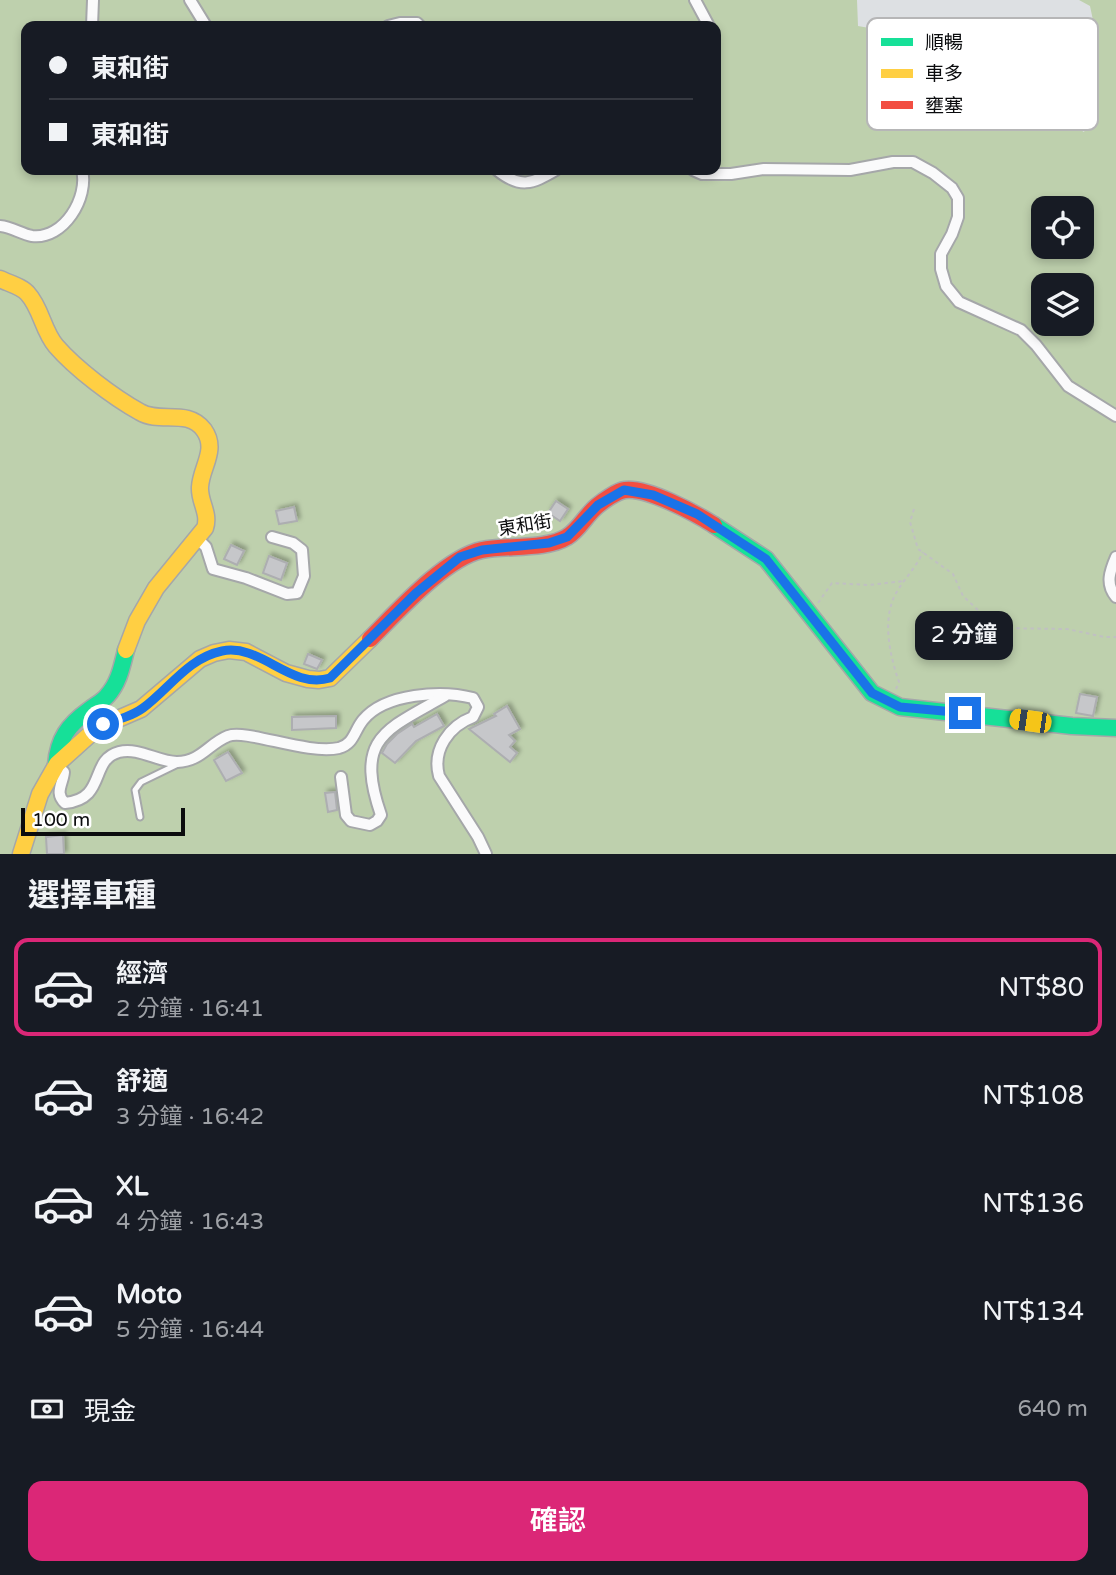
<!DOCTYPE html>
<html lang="zh-TW">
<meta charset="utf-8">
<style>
body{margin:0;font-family:"Varela Round","Noto Sans TC",sans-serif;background:#242831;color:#f1f3f6;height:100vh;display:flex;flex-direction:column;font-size:26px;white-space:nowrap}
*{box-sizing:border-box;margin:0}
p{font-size:23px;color:#9ea1a6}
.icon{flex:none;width:38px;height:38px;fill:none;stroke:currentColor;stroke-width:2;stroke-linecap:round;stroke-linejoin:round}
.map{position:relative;height:854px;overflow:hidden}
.panel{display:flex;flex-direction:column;background:#171b24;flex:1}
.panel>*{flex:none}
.guide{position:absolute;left:21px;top:21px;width:700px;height:154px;border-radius:14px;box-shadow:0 4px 10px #0003;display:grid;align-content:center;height:154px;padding:0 28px;background:#171b24}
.fabs{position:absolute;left:1031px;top:196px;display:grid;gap:14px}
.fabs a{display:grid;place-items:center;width:63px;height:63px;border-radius:14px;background:#171b24;box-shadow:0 4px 10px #0003;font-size:35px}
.scale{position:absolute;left:21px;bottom:18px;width:164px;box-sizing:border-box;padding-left:7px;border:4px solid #0b0c0e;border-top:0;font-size:19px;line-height:24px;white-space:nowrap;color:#0b0c0e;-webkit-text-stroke:5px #fff;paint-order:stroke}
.end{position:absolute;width:32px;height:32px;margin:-16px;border:9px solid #1a73e8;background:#fff;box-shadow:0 0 0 4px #fff}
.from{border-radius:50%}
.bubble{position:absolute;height:49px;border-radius:14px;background:#171b24;box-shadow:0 4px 10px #0003;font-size:23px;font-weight:600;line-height:49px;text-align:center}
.car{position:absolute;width:21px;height:42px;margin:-21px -10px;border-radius:9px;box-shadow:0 0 5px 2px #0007;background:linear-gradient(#f5c518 24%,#345 0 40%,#f5c518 0 76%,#345 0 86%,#f5c518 0)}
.guide b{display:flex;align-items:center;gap:24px;height:66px;font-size:26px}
.guide b+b{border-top:2px solid #363941}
.guide i{width:18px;height:18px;background:#f1f3f6}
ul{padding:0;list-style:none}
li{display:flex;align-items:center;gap:21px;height:98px;margin:0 14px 10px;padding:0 14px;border:4px solid transparent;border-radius:14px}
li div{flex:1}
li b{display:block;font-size:26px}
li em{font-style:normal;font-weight:600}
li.current{border-color:#db2777}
li>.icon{width:63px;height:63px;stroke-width:1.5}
h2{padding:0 28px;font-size:32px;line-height:84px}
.pay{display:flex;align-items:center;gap:18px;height:77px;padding:0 28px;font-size:26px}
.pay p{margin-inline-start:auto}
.cta{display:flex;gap:14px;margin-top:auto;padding:14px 28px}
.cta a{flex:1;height:80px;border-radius:14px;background:#db2777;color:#fff;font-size:28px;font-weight:600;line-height:80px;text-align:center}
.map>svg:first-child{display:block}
.green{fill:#bed0ad;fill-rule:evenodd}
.building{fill:#c6c7ca;stroke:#adaeb1;stroke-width:2;filter:url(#shadow)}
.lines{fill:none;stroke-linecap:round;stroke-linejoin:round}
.lane-casing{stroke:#a5a7a9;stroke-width:9}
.street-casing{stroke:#a5a7a9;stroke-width:14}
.fast-casing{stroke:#a5a7a9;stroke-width:19}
.slow-casing{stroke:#a5a7a9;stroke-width:19}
.jam-casing{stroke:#a5a7a9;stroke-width:19}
.path{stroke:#c0c0c2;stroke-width:2;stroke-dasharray:3.5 3.5;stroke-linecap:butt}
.lane{stroke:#fafafb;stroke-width:5}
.street{stroke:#fafafb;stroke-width:10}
.fast{stroke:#16e098;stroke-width:16}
.slow{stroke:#ffcf43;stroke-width:16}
.jam{stroke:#f24e42;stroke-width:16}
.route{stroke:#1a73e8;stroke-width:9}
.labels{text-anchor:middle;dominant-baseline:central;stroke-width:5;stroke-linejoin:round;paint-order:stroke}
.street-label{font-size:18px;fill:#0b0c0e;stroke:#fff}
.key{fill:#fff;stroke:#b6b6b7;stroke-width:2}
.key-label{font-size:19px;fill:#0b0c0e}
</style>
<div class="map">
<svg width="1116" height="854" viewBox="0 0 1116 854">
<defs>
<filter id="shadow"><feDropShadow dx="3" dy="-3" stdDeviation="2" flood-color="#0004"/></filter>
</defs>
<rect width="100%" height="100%" fill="#dde0e3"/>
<path class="green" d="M0,0h857l1,26 51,9 69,35 106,62 12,-27 -28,-28 -4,-25 30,-27 -4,-19 -11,-6h37v854h-1116zM26,26h690v144h-690zM1043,208h39v39h-39zM1043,285h39v39h-39z"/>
<g class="building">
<polygon points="556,501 568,509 560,521 548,513"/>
<polygon points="294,507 297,521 279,524 276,511"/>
<polygon points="231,545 244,551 237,565 224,559"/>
<polygon points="269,556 287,563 281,580 263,573"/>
<polygon points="308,654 322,660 317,669 304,664"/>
<polygon points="1080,694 1097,697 1093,716 1076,713"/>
<polygon points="507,706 520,729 509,735 515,741 510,747 517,753 510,762 469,729 496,716 494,714"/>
<polygon points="437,714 444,726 416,741 395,763 382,753 387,744 397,734 412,724 414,727"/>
<polygon points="336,716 336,728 292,730 292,717"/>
<polygon points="228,752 242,773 226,781 214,760"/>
<polygon points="335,792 337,810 328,812 325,793"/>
<polygon points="63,835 64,854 47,854 46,837"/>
</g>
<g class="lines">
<defs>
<polyline id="lane" points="140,817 135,790 141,782 178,764"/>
<g id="street">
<polyline points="190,0 206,26"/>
<polyline points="695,0 709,26"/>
<polyline points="92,26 93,0"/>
<polyline points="388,26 400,23 417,23 420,26"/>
<path d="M497,170c23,19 35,14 59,0"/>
<polyline points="693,170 702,174 731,174 764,169 850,170 893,162 913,162 933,173 952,188 958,198 958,217 952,234 941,254 941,269 946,286 959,302 1021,330 1036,345 1068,386 1116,416"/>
<path d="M0,226c12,1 21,8 32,10 32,4 57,-39 50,-66"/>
<polyline points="197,538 206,547 213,569 246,578 287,594 297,593 304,576 302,550 293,543 272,537"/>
<path d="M1116,557c-6,14 -11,27 0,40"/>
<path d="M56,765l8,7c-1,12 -10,21 1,31 42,-4 24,-43 54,-51 20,-5 39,10 58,10 25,-1 31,-18 51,-26 19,-7 79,19 111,12 15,-4 15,-17 24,-28 22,-27 79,-30 110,-22l5,9 -5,10c-24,9 -41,33 -34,59l39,61 8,17"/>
<path d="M341,777l5,38 5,6 19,4 7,-4 4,-6c-27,-78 5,-85 64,-119"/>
</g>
<g id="fast">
<polyline points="714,525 766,559 872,693 900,707 1072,726 1116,728"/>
<path d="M56,765c2,-26 12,-40 33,-55 6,-5 13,-8 18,-14 12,-13 15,-30 19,-46"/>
</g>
<g id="slow">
<path d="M0,279c8,4 23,8 28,15 13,14 15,37 28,52 20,23 57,51 84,66 20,12 48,-4 64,18 14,20 -3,37 -4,57 -1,15 10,26 5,41l-49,60 -19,33 -11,29"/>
<polyline points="21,854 40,794 57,764 97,728 141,709 200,659 214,653 229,650 246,652 286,673 308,679 319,680 330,678 370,639"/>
</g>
<path id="jam" d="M370,639c28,-28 75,-81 112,-89 25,-5 64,0 85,-13 12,-7 19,-22 30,-31 6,-5 20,-15 28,-16 22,-3 70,23 89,35"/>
</defs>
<use href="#lane" class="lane-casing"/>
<use href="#street" class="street-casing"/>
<use href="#fast" class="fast-casing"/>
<use href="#slow" class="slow-casing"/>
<use href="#jam" class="jam-casing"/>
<g class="path">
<polyline points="914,509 910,522 918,549 953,574 963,596 997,628 1067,629 1104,637 1116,637"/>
<polyline points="818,603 832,583 869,585 904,581"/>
<path d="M896,689l3,-7c-9,-26 -17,-61 -4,-87 8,-15 21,-27 28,-43"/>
</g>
<use href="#lane" class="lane"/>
<use href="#street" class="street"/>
<use href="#fast" class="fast"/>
<use href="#slow" class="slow"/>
<use href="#jam" class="jam"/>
</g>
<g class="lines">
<path class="route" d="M103,724c14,-4 29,-8 40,-16 26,-19 45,-50 79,-57 39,-8 68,39 108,27l86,-85 44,-36 22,-7 67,-7 18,-6 31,-32 26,-15 29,5 44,19 69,45 106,134 28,14 65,6"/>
</g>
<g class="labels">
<g class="street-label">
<text transform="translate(525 525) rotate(-9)">東和街</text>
</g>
</g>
<rect x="867" y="18" width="231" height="112" rx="10" class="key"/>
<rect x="881" y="38" width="32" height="8" fill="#16e098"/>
<rect x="881" y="69" width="32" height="9" fill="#ffcf43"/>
<rect x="881" y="101" width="32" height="8" fill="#f24e42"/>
<g class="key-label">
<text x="925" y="49">順暢</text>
<text x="925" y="80">車多</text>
<text x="925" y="112">壅塞</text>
</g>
</svg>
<div class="fabs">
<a><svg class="icon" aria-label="locate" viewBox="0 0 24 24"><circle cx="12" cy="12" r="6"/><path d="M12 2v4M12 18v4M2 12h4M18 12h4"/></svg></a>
<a><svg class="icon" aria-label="layers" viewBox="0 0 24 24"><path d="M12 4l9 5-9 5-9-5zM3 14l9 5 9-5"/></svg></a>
</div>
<div class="scale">100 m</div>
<i class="end from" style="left:103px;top:724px"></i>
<i class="end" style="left:965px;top:713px"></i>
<div class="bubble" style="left:915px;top:611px;width:98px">2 分鐘</div>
<i class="car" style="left:1030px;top:721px;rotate:278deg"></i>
<div class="guide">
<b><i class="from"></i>東和街</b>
<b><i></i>東和街</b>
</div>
</div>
<section class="panel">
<h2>選擇車種</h2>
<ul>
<li class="current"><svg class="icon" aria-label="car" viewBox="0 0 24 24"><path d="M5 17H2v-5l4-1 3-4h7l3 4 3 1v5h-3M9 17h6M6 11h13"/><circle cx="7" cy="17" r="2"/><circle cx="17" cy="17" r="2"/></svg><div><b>經濟</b><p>2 分鐘 · 16:41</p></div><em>NT$80</em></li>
<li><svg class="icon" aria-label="car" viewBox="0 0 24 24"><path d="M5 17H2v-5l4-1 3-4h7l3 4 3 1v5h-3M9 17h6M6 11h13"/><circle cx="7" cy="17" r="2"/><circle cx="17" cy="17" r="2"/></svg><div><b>舒適</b><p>3 分鐘 · 16:42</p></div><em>NT$108</em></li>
<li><svg class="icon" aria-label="car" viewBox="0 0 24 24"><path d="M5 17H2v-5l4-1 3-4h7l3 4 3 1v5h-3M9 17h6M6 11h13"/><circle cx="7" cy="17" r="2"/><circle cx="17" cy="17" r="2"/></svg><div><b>XL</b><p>4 分鐘 · 16:43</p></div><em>NT$136</em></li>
<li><svg class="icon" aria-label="car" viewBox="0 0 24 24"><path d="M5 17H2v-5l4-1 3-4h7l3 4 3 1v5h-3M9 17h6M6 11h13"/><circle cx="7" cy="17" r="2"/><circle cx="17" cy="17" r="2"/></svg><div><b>Moto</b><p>5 分鐘 · 16:44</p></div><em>NT$134</em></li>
</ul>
<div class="pay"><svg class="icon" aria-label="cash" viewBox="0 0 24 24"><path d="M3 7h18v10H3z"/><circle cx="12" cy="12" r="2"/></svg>現金<p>640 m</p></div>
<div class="cta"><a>確認</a></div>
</section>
